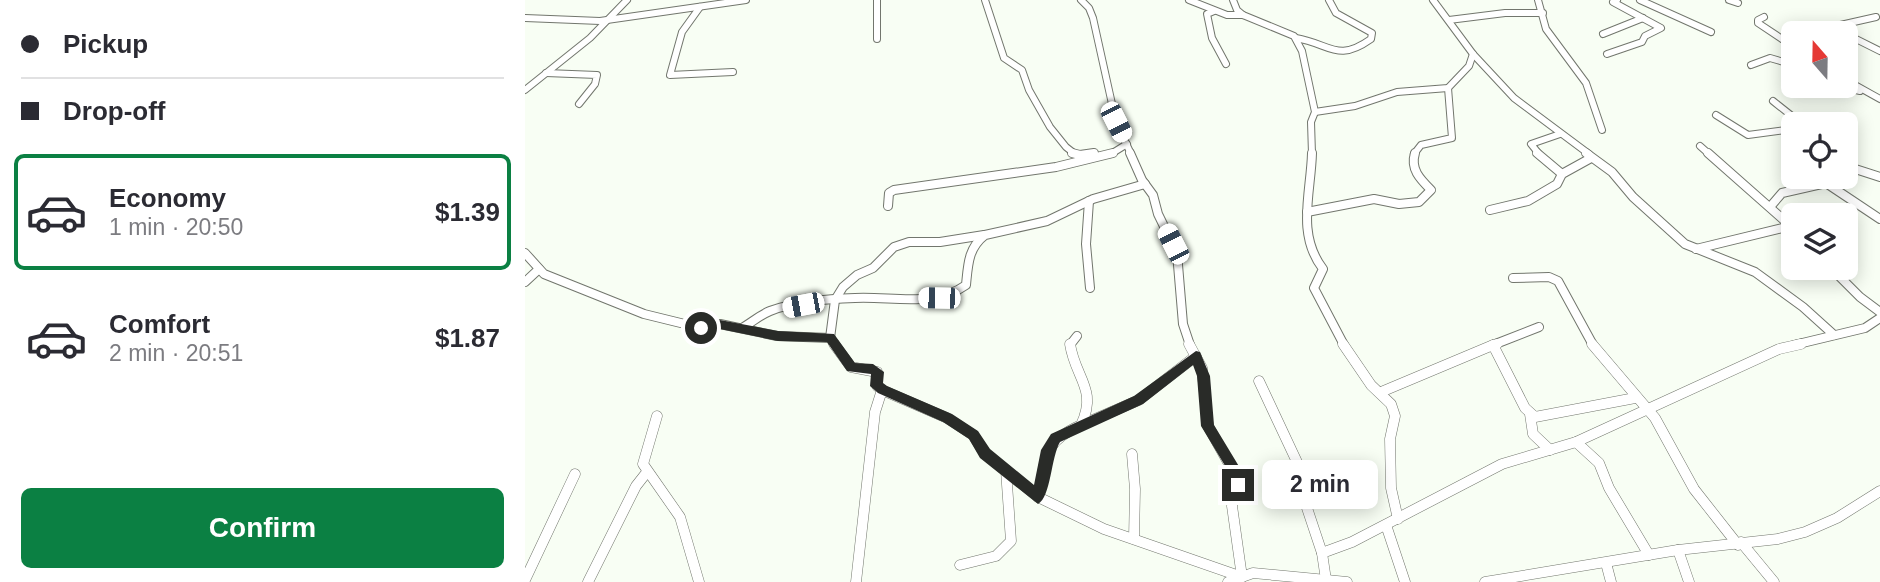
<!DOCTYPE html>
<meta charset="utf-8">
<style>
body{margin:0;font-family:Helvetica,sans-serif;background:#f2f2f3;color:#2b2b33;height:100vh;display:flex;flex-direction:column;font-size:26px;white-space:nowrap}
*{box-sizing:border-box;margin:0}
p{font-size:23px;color:#7c7c81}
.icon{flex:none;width:38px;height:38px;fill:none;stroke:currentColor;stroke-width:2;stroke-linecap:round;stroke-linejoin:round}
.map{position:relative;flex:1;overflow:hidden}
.drawer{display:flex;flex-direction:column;background:#fff;width:525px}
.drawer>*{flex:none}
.guide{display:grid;align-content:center;height:154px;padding:0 21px;background:#fff}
.needle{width:46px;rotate:340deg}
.tools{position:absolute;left:1256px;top:21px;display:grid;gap:14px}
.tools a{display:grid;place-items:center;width:77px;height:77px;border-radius:10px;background:#fff;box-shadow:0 4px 18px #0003;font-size:35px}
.end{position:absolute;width:32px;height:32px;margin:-16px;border:9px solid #292b28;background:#fff;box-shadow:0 0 0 4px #fff}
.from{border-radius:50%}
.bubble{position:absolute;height:49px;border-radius:10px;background:#fff;box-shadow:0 4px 18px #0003;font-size:23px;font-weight:800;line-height:49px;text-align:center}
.car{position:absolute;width:21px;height:42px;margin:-21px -10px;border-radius:9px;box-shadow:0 0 5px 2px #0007;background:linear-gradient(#fff 24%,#345 0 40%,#fff 0 76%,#345 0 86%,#fff 0)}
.guide b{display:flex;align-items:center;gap:24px;height:66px;font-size:26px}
.guide b+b{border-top:2px solid #e1e1e2}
.guide i{width:18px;height:18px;background:#2b2b33}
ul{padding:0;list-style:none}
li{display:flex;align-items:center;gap:21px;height:116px;margin:0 14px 10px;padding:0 7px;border:4px solid transparent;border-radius:10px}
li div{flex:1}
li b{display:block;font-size:26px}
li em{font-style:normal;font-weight:800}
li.current{border-color:#0b8043}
li>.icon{width:63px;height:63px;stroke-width:1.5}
.cta{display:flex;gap:14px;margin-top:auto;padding:14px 21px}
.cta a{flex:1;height:80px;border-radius:10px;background:#0b8043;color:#fff;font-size:28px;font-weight:800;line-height:80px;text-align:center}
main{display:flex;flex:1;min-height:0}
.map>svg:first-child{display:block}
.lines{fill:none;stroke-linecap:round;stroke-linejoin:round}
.minor-far2-casing{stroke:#72766d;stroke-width:8}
.minor-far1-casing{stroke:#72766d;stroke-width:10}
.minor-casing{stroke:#72766d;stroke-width:11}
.minor-far2{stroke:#fff;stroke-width:6}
.minor-far1{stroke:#fff;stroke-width:8}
.minor{stroke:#fff;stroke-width:10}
.route{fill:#292b28}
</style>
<main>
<section class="drawer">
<div class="guide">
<b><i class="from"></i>Pickup</b>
<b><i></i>Drop-off</b>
</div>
<ul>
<li class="current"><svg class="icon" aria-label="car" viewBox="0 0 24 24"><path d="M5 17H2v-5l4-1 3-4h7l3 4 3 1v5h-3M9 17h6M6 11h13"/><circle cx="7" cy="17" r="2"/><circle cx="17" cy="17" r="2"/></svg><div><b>Economy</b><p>1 min · 20:50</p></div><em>$1.39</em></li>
<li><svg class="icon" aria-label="car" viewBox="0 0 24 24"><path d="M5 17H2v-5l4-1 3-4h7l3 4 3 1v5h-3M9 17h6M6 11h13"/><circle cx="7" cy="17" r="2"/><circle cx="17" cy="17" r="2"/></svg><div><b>Comfort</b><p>2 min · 20:51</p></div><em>$1.87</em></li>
</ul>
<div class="cta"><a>Confirm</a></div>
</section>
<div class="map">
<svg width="1355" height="582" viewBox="0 0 1355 582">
<rect width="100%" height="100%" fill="#f8fef4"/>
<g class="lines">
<defs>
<g id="minor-far2">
<polyline points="352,0 352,39"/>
<polyline points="460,0 479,58 497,70 504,90 525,127 541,147 550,154"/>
<polyline points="556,0 564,8 568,18 591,122 606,154"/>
<polyline points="664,0 702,15 718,15 769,36 777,51 790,112 786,122 787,154"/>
<polyline points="708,0 712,10 718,15"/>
<polyline points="908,0 948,54 989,98 1064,154"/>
<polyline points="1013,0 1021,29 1061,83 1077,130"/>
<polyline points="1115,0 1186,32"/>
<polyline points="1204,0 1213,3"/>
<polyline points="175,7 157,32 145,75 208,72"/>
<polyline points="689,11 682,14 687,38 701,64"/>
<polyline points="1239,17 1233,20 1233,23 1269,47"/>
<polyline points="0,18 75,21 221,0"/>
<polyline points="924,20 980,13 1018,13"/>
<polyline points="1320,33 1311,26 1351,17"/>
<polyline points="1078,34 1118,18"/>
<polyline points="1321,34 1355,51"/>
<path d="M771,38c35,6 41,25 75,1l1,-6 -36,-20 -7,-13"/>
<polyline points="1082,54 1117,42 1120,36 1136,28 1088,2 1092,0"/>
<polyline points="1226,65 1245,58 1269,65"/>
<polyline points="21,73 72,75 70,84 54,104"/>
<polyline points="1321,80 1355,99"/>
<polyline points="1314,86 1335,91"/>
<polyline points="0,90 65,38 102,0"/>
<polyline points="1248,101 1277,124"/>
<polyline points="790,112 830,106 872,92 923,88 944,66 948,54"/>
<polyline points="1191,115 1223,135 1269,129"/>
<polyline points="1175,146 1184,154"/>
<polyline points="561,154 569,153"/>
<polyline points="586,154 602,144"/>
<polyline points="889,154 896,145 927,138 923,88"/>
<polyline points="1014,154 1006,144 1035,134"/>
</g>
<g id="minor-far1">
<polyline points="547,153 555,155 569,153"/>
<polyline points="605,153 617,180 628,195 633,214 652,253 658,324 665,345"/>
<path d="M787,153c-1,40 -16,81 11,116l-9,19 30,57"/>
<polyline points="1012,153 1037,174"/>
<polyline points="1061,153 1087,172 1108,197 1160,244 1230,272 1278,307 1309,335"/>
<polyline points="1183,153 1269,229"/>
<polyline points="1321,166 1355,177"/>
<polyline points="564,201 561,244 565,288"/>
<polyline points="363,206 364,193 369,190 531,167 588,153"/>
<polyline points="1245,207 1257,193 1301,183 1355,219"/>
<polyline points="965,210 1003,201 1032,184 1037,174 1066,158"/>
<path d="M782,212l67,-13 25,5 20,-2 12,-12c-11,-11 -21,-21 -16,-37"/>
<polyline points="1171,249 1266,226"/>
<polyline points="0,253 19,274 119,314 176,328 195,324 252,336 305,338 310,345"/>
<polyline points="1306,268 1335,297 1355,312"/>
<polyline points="988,278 1024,277 1033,281 1068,345"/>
<polyline points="0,282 14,269"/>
<path d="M217,328c9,-5 18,-13 28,-17 26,-10 58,-12 85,-13 37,-2 79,10 111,-13 2,-20 2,-37 19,-50l62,-14 46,-22 52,-15"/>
<polyline points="305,338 310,300 318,287 332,275 348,268 369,247 384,242 415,242 459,235"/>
<polyline points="545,345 552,336"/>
<polyline points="968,345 1014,327"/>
<polyline points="1269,345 1340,328 1355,318"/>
</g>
<g id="minor">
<polyline points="309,344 326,367 352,372 352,386 357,390 422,418 448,435 460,454 513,497 579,529 717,577"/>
<polyline points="664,344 677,368 683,426 713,480 707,506 717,577"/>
<polyline points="818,344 846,385 866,404 870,416 865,439 866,488 873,519"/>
<polyline points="1067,344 1130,418 1169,489 1213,545"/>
<polyline points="968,345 972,344"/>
<polyline points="734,381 772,462 781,505 797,553"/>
<polyline points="856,392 968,345 1000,408 1010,417 1110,398"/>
<polyline points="1005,414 1008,434 1025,450"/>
<polyline points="132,416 118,464 155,517 174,582"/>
<polyline points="556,425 614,400 671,356"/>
<polyline points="1051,442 1074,463 1084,488 1124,555"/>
<polyline points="607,454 610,489 609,539"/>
<path d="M513,497c9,-39 3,-54 43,-72 17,-36 -6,-47 -11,-81"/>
<polyline points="861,525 880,582"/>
<polyline points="1216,542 1249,582"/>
<polyline points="1153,550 1164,582"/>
<polyline points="1081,563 1086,582"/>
<polyline points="435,565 471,556 486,541 481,470"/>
<polyline points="0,580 50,474"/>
<polyline points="801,580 797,553 827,542 977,464 1051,442 1254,349 1276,344"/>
<polyline points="63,582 111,486 122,472"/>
<polyline points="331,582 350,412 357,390"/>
<polyline points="703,582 728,573 822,582"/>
<polyline points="960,582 1153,550 1253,539 1280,532 1312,518 1355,491"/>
</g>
</defs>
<use href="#minor-far2" class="minor-far2-casing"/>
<use href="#minor-far1" class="minor-far1-casing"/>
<use href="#minor" class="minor-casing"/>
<use href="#minor-far2" class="minor-far2"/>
<use href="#minor-far1" class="minor-far1"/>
<use href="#minor" class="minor"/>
</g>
<path class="route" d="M195,320l58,11 56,3 21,29 18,1 11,8 -1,11 4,3 65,28 26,17 12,18 44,36 7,-35 10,-16 83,-38 62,-45 4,1 10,24 4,49 29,48v17h-10l-3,-16 -29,-48 -4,-50 -4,-11 -50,39 -83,38c-9,15 -9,55 -22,62l-58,-46 -11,-19 -26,-17 -65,-29 -8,-7 1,-12 -24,-3 -20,-29 -49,-1 -58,-12 -19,4 -6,-5 6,-5z"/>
</svg>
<div class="tools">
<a><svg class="needle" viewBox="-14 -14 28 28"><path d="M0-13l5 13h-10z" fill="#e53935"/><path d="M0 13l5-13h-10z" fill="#7c7c81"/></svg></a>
<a><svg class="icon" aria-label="locate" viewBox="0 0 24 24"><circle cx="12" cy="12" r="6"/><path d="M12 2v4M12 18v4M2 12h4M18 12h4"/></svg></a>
<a><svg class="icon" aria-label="layers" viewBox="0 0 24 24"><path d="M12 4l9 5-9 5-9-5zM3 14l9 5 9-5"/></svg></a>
</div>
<i class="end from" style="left:176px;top:328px"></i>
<i class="end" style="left:713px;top:485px"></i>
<div class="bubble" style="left:737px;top:460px;width:116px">2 min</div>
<i class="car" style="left:591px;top:122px;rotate:153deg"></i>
<i class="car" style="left:648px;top:244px;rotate:333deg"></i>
<i class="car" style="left:414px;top:298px;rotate:271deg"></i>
<i class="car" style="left:278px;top:305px;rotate:259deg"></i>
</div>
</main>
